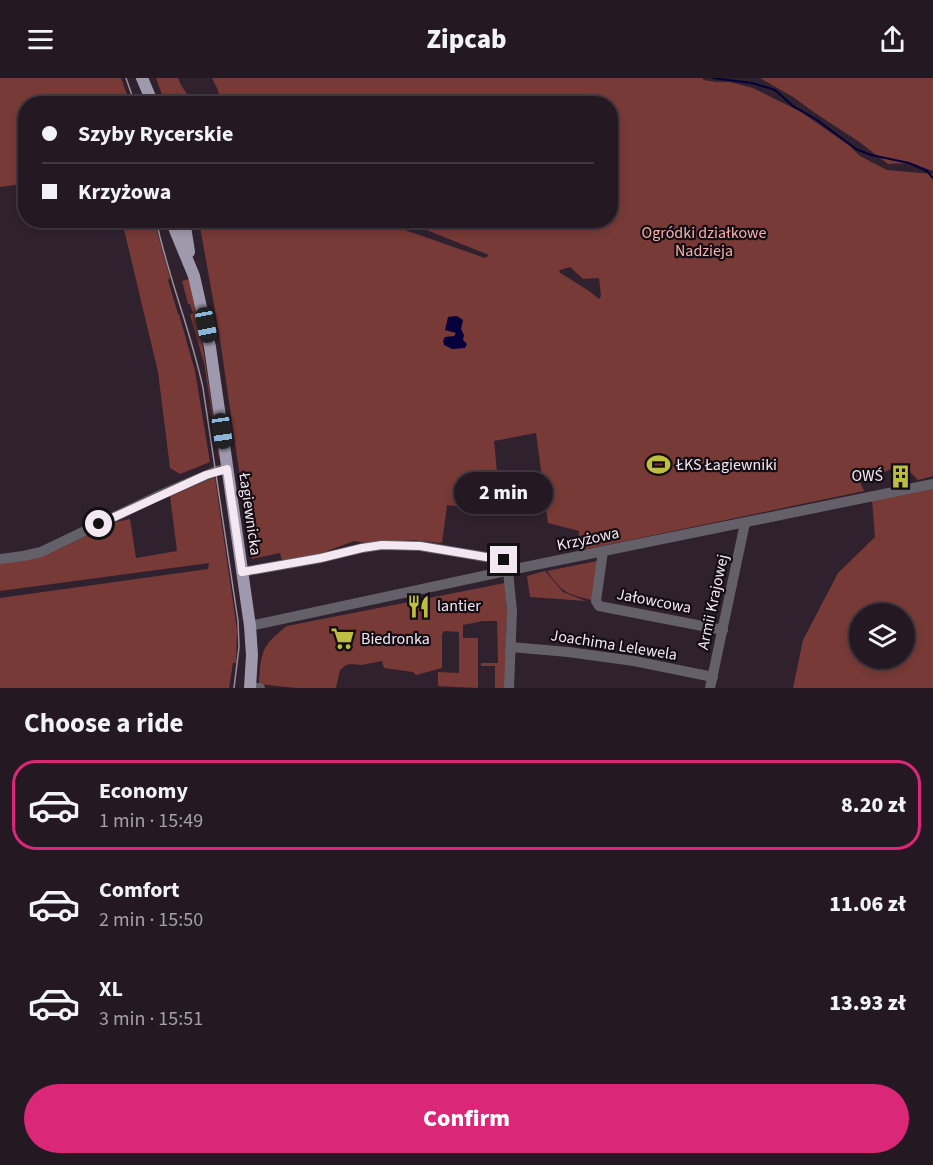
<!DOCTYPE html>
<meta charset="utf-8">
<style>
body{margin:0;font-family:"Source Sans 3",sans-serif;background:#302630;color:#f1f3f6;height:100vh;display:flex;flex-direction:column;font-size:22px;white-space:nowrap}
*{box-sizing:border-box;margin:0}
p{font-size:20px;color:#a3a0a6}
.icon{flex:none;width:33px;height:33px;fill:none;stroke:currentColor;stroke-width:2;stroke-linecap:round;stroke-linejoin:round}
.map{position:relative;height:610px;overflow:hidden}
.side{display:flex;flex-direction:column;background:#241923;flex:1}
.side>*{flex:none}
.hud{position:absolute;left:18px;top:18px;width:600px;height:132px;border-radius:24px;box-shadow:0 3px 9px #0003,0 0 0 2px #413841;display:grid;align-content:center;height:132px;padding:0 24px;background:#241923}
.controls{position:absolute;left:849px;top:525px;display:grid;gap:12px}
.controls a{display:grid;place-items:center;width:66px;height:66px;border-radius:50%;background:#241923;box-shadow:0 3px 9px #0003,0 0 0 2px #413841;font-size:30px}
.end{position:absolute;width:27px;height:27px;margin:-14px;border:8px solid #f3e8f2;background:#111;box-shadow:0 0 0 3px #111}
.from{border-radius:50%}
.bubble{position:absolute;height:42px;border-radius:21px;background:#241923;box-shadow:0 3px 9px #0003,0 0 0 2px #413841;font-size:20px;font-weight:800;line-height:42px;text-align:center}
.car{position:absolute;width:18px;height:36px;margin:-18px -9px;border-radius:8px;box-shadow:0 0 4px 2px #0007;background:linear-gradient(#222 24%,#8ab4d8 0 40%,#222 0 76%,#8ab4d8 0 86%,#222 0)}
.hud b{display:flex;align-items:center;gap:21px;height:57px;font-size:22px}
.hud b+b{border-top:2px solid #413841}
.hud i{width:15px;height:15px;background:#f1f3f6}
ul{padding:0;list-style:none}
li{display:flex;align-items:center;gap:18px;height:90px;margin:0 12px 9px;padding:0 12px;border:3px solid transparent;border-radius:24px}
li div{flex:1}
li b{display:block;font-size:22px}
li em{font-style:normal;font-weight:800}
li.active{border-color:#db2777}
li>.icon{width:54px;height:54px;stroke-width:1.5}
h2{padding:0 24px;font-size:27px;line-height:72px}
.primary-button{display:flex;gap:12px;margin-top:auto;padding:12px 24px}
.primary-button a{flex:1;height:69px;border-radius:36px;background:#db2777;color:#fff;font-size:24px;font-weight:800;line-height:69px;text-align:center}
header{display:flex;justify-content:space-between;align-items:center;height:78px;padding:0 24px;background:#241923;font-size:27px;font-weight:800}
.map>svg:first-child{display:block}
.green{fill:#773a36;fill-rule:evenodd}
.water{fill:#05003b}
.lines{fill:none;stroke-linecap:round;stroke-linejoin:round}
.stream{stroke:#05003b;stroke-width:2}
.minor{stroke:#63606a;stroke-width:10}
.major{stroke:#9f99ad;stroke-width:12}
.tram{stroke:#9c8f9b;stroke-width:1.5}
.route{stroke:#f3e8f2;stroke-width:8}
.labels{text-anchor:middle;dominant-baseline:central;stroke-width:4.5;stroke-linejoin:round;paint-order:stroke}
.park-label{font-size:16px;fill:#f5b0aa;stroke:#140d13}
.poi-label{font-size:16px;fill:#f3e8f2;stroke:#140d13;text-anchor:start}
.street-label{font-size:16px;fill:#f3e8f2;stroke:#140d13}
</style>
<header><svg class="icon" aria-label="menu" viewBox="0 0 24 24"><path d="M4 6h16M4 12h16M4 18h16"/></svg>Zipcab<svg class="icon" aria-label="share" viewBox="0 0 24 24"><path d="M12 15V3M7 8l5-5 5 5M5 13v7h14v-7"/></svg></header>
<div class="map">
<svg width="933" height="610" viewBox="0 0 933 610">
<rect width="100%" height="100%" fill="#30212f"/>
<g class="green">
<polygon points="0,0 121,0 130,25 26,26 25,104 21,106 0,109"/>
<polygon points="156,0 178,0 181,7 193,25 165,25"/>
<path d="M212,0h490l2,2 13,2h13l23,6 48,24 49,34 10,10 27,14 46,4v302l-15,4 -17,-17 -16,9 -30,-1 9,20 -286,60 1,-20 -31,-8 -12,-90 -42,8 7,71 -54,-7 -5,38 -30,-3 -40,4 -18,-3 -32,12 -40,7 -2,-7 -28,6 -33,-226 -20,-112h180l106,37 4,-3 -85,-34 206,-1v-116l-389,-1 -3,-13zM570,189l13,12 16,-1 2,18 -2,3 -10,-8 -30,-19 1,-2z"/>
<polygon points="760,0 933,0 933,93 911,85 888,86 858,63 815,35 793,19"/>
<polygon points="122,143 154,143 170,200 168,202 178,236 179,236 195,293 210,384 180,396 170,390 158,294"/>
<polygon points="189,201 203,270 219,375 219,381 204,285 190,237 193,235 190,226 188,226 182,203"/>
<polygon points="213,400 215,400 237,552 236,585 233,585 229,610 0,610 0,520 208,491 209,485 0,513 0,485 56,472 116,444 130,441 136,480 177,473 170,418"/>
<path d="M933,409v201h-140l10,-48 35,-67 37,-36 -3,-37zM860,536h44v44h-44z"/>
<path d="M602,482l-6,41c-28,-7 -32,-6 -49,-30z"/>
<polygon points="545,493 563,514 586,523 530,519 527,498"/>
<path d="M505,505l2,32 -2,73h-10v-22h-14v-3h17l-1,-42h-14l-20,4v13h15v50l-40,-2v-14l21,1v-41l-15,-1 -2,3v34l-26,7 -3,-3 -29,-4 -2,-7 -21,4 -9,-1 -6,1 -6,5 -4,18h-40l-37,-4c2,-32 2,-38 28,-58z"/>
</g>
<polygon class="water" points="457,238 463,242 461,251 464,257 463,262 467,266 465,270 452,271 444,267 443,263 445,259 454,258 456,255 445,252 448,239"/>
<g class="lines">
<polyline class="stream" points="713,0 752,5 775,12 793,28 817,42 856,71 871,77 909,85 927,93 933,100"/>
<g class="minor">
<polyline points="603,473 596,523 599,528 723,552"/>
<polyline points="0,481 23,478 41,474 162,416 216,393 227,391"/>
<polyline points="508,493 512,533 509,610"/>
<polyline points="242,494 321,480 362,470 382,467 420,468 504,482"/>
<polyline points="250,548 520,490 933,406"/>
<polyline points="511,569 568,574 634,583 713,599"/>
<polyline points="257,610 260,610"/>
<polyline points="710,610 745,445"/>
</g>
<g class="major">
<polyline points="142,0 153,26"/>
<polyline points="172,142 175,152 194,198 210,269 250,548 252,577 250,610"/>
<polyline points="184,142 189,174"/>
</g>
<g class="tram">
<polyline points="126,0 135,26"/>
<path d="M156,142c12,57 35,111 47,168l35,233 1,26 -5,41"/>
</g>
</g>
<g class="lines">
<polyline class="route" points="99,446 206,397 227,391 242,494 321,480 362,470 382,467 420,468 504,482"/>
</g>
<defs>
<symbol id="stadium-bare" viewBox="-9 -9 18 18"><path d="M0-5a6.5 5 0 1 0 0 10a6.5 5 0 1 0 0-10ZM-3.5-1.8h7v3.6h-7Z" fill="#bdbf43" stroke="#140d13" stroke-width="2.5" paint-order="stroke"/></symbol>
<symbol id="building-bare" viewBox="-9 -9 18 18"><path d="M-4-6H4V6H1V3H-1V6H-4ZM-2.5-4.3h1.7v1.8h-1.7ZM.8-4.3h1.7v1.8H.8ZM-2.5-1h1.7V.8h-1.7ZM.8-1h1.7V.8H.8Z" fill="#bdbf43" stroke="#140d13" stroke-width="2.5" paint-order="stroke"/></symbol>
<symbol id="restaurant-bare" viewBox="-9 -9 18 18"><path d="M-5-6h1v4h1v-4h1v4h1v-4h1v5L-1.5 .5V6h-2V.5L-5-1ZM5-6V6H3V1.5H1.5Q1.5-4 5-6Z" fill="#bdbf43" stroke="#140d13" stroke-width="2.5" paint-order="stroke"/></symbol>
<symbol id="supermarket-bare" viewBox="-9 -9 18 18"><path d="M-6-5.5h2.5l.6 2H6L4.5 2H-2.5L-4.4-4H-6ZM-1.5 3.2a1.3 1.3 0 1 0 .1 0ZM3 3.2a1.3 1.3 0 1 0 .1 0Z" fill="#bdbf43" stroke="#140d13" stroke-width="2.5" paint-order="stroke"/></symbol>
</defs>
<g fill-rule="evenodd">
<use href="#stadium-bare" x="642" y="370" width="33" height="33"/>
<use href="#building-bare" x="884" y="382" width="33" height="33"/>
<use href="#restaurant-bare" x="402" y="512" width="33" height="33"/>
<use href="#supermarket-bare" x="326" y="544" width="33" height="33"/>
</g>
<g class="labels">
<g class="park-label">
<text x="704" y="155">Ogródki działkowe<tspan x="704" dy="18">Nadzieja</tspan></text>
</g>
<g class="poi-label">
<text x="676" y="387">ŁKS Łagiewniki</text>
<text x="883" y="398" text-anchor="end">OWŚ</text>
<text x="437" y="528">lantier</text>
<text x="361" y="561">Biedronka</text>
</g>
<g class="street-label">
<text transform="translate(250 436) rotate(82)">Łagiewnicka</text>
<text transform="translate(588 461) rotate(-12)">Krzyżowa</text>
<text transform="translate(654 523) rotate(11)">Jałowcowa</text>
<text transform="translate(713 524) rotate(-78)">Armii Krajowej</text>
<text transform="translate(614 567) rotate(9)">Joachima Lelewela</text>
</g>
</g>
</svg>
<div class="controls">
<a><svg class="icon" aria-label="layers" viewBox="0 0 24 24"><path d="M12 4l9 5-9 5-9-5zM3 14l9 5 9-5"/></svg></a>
</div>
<i class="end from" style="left:99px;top:446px"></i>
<i class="end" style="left:504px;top:482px"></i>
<div class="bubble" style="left:454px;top:394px;width:99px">2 min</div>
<i class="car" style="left:206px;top:247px;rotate:169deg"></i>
<i class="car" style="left:222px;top:353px;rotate:172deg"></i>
<div class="hud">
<b><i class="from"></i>Szyby Rycerskie</b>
<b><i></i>Krzyżowa</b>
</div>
</div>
<section class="side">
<h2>Choose a ride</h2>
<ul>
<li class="active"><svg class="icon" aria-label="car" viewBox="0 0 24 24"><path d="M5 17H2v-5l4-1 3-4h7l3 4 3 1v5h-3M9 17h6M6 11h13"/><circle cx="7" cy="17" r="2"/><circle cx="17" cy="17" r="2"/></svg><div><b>Economy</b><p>1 min · 15:49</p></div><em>8.20 zł</em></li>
<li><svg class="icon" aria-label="car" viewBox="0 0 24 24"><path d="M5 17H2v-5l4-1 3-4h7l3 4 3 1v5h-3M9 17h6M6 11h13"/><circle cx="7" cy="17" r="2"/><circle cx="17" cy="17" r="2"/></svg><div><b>Comfort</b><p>2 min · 15:50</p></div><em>11.06 zł</em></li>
<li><svg class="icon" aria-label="car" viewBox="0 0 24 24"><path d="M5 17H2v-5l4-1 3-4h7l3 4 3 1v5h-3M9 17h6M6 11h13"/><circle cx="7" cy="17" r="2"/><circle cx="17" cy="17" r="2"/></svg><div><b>XL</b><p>3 min · 15:51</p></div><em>13.93 zł</em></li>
</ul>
<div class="primary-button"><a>Confirm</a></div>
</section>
